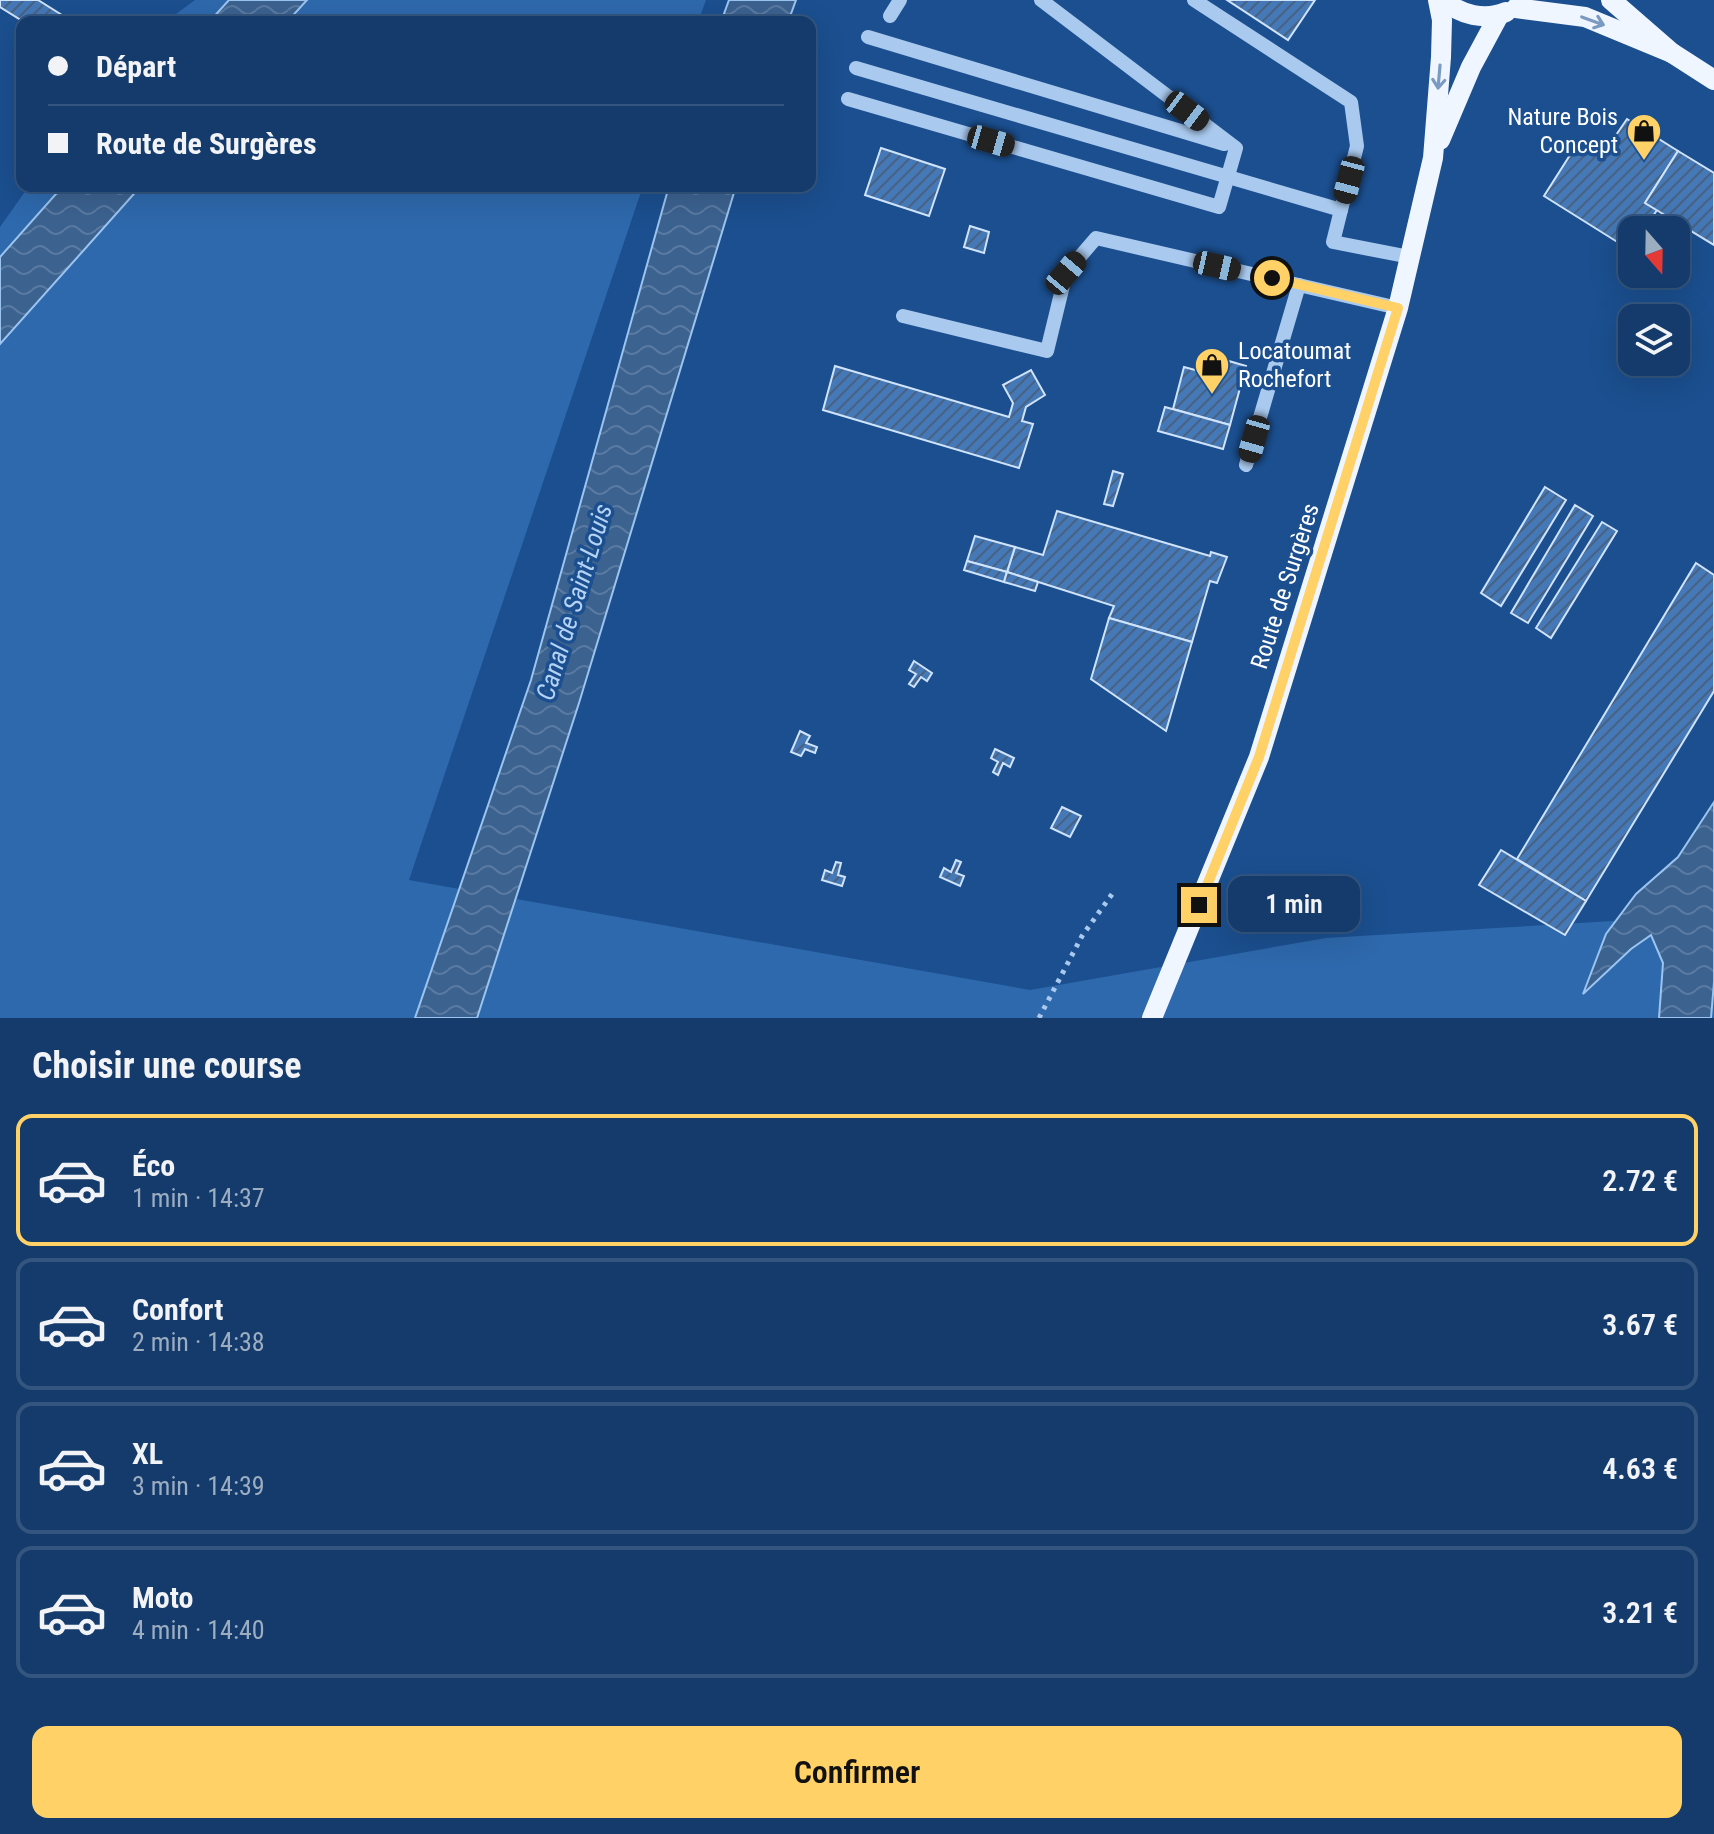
<!DOCTYPE html>
<html lang="fr">
<meta charset="utf-8">
<style>
body{margin:0;font-family:"Roboto Condensed",sans-serif;background:#1d4271;color:#f1f3f6;height:100vh;display:flex;flex-direction:column;font-size:30px;white-space:nowrap}
*{box-sizing:border-box;margin:0}
p{font-size:26px;color:#9dadc1}
.icon{flex:none;width:44px;height:44px;fill:none;stroke:currentColor;stroke-width:2;stroke-linecap:round;stroke-linejoin:round}
.map{position:relative;height:1018px;overflow:hidden}
.panel{display:flex;flex-direction:column;background:#143b6b;flex:1}
.panel>*{flex:none}
.top-card{position:absolute;left:16px;top:16px;width:800px;height:176px;border-radius:16px;box-shadow:0 8px 32px #0002,0 0 0 2px #33557e;display:grid;align-content:center;height:176px;padding:0 32px;background:#143b6b}
.needle{width:52px;rotate:160deg}
.tools{position:absolute;left:1618px;top:216px;display:grid;gap:16px}
.tools a{display:grid;place-items:center;width:72px;height:72px;border-radius:16px;background:#143b6b;box-shadow:0 8px 32px #0002,0 0 0 2px #33557e;font-size:40px}
.end{position:absolute;width:36px;height:36px;margin:-18px;border:10px solid #ffd166;background:#111;box-shadow:0 0 0 4px #111}
.from{border-radius:50%}
.bubble{position:absolute;height:56px;border-radius:16px;background:#143b6b;box-shadow:0 8px 32px #0002,0 0 0 2px #33557e;font-size:26px;font-weight:600;line-height:56px;text-align:center}
.car{position:absolute;width:24px;height:48px;margin:-24px -12px;border-radius:10px;box-shadow:0 0 6px 2px #0007;background:linear-gradient(#222 24%,#8ab4d8 0 40%,#222 0 76%,#8ab4d8 0 86%,#222 0)}
.top-card b{display:flex;align-items:center;gap:28px;height:76px;font-size:30px}
.top-card b+b{border-top:2px solid #33557e}
.top-card i{width:20px;height:20px;background:#f1f3f6}
ul{padding:0;list-style:none}
li{display:flex;align-items:center;gap:24px;height:132px;margin:0 16px 12px;padding:0 16px;border:4px solid #33557e;border-radius:16px}
li div{flex:1}
li b{display:block;font-size:30px}
li em{font-style:normal;font-weight:600}
li.active{border-color:#ffd166}
li>.icon{width:72px;height:72px;stroke-width:1.5}
h2{padding:0 32px;font-size:36px;line-height:96px}
.primary-button{display:flex;gap:16px;margin-top:auto;padding:16px 32px}
.primary-button a{flex:1;height:92px;border-radius:16px;background:#ffd166;color:#111;font-size:32px;font-weight:600;line-height:92px;text-align:center}
.map>svg:first-child{display:block}
.green{fill:#2e69ad}
.water{fill:url(#water-waves);stroke:#9cc4f0;stroke-width:2}
.building{fill:url(#building-hatch);stroke:#cfe3fa;stroke-width:2}
.lines{fill:none;stroke-linecap:round;stroke-linejoin:round}
.path{stroke:#a9c9ee;stroke-width:5;stroke-dasharray:4 6;stroke-linecap:butt}
.minor{stroke:#a9c9ee;stroke-width:14}
.major{stroke:#f0f6ff;stroke-width:20}
.oneway{stroke:#7b9ac1}
.route{stroke:#ffd166;stroke-width:10}
.labels{text-anchor:middle;dominant-baseline:central;stroke-width:7;stroke-linejoin:round;paint-order:stroke}
.poi-label{font-size:24px;fill:#fff;stroke:#1b4f8f;text-anchor:end}
.street-label{font-size:24px;fill:#fff;stroke:#1b4f8f}
.water-label{font-size:26px;font-style:italic;fill:#b5d3f5;stroke:#1b4f8f}
</style>
<div class="map">
<svg width="1714" height="1018" viewBox="0 0 1714 1018">
<defs>
<pattern id="water-waves" width="16" height="10" patternUnits="userSpaceOnUse" patternTransform="scale(2)"><rect width="16" height="10" fill="#3c6290"/><path d="M0 5q4-4 8 0t8 0" fill="none" stroke="#597aa1"/></pattern>
<pattern id="building-hatch" width="6" height="6" patternUnits="userSpaceOnUse" patternTransform="scale(2)"><rect width="6" height="6" fill="#4478b7"/><path d="M-1 1l2-2M0 6l6-6M5 7l2-2" fill="none" stroke="#486282"/></pattern>
</defs>
<rect width="100%" height="100%" fill="#1b4f8f"/>
<g class="green">
<polygon points="195,0 706,0 698,22 165,22"/>
<polygon points="29,186 643,186 409,880 1030,990 1326,938 1714,915 1714,1018 0,1018 0,227"/>
</g>
<g class="water">
<polygon points="229,0 307,0 287,22 209,22"/>
<polygon points="729,0 796,0 788,22 721,22"/>
<polygon points="63,186 141,186 0,344 0,257"/>
<polygon points="669,186 736,186 579,703 477,1018 415,1018 531,680"/>
<polygon points="1714,802 1714,982 1711,1018 1659,1018 1663,963 1651,935 1631,949 1583,994 1606,934 1636,894 1678,857"/>
</g>
<g class="building">
<polygon points="0,0 38,0 73,22 24,22 0,7"/>
<polygon points="1227,0 1315,0 1288,40"/>
<polygon points="1627,119 1678,151 1645,203 1657,210 1647,225 1637,218 1619,243 1544,196 1579,141 1601,157"/>
<polygon points="881,148 945,169 929,216 865,195"/>
<polygon points="1678,151 1714,173 1714,245 1645,203"/>
<polygon points="970,226 989,232 984,253 964,247"/>
<polygon points="1215,357 1246,366 1230,425 1173,409 1184,367 1210,374"/>
<polygon points="835,366 1009,417 1013,403 1003,385 1031,370 1045,395 1026,407 1022,421 1033,424 1019,468 823,410"/>
<polygon points="1165,407 1230,425 1223,449 1158,431"/>
<polygon points="1113,471 1123,474 1113,506 1104,504"/>
<polygon points="1545,487 1566,500 1501,606 1481,593"/>
<polygon points="1575,505 1593,516 1528,623 1511,613"/>
<polygon points="1057,511 1210,556 1211,552 1227,557 1217,583 1210,581 1192,642 1109,618 1114,606 1007,572 1015,547 1043,555"/>
<polygon points="1602,522 1617,531 1551,638 1536,628"/>
<polygon points="975,536 1015,547 1007,572 967,561"/>
<polygon points="967,561 1007,572 1004,582 964,570"/>
<polygon points="1696,563 1714,575 1714,691 1586,901 1517,859"/>
<polygon points="1007,572 1038,582 1035,591 1004,582"/>
<polygon points="1109,618 1192,642 1166,731 1091,679"/>
<polygon points="914,661 932,673 927,681 921,677 914,687 909,684 916,674 909,670"/>
<polygon points="800,731 810,736 806,743 817,747 815,753 805,749 801,756 791,752"/>
<polygon points="995,749 1014,758 1010,767 1003,763 998,775 993,772 998,762 991,758"/>
<polygon points="1062,807 1081,816 1070,837 1051,828"/>
<polygon points="1501,850 1586,901 1565,935 1479,885"/>
<polygon points="956,860 961,862 956,873 964,876 960,886 940,877 944,868 951,872"/>
<polygon points="836,862 841,863 838,875 845,877 842,886 822,880 825,870 832,873"/>
</g>
<g class="lines">
<polyline class="path" points="1039,1018 1082,936 1115,890"/>
<g class="minor">
<polyline points="1194,0 1351,102 1357,146 1333,242 1410,257"/>
<polyline points="890,16 900,0"/>
<polyline points="868,37 1224,144"/>
<polyline points="856,68 1341,210"/>
<polyline points="848,99 1219,207 1236,148 1041,0"/>
<polyline points="903,316 1047,351 1066,273 1096,238 1398,308"/>
<polyline points="1246,465 1299,285"/>
</g>
<g class="major">
<path d="M1444,0c16,15 41,21 62,12"/>
<polyline points="1611,0 1672,53 1714,80"/>
<polyline points="1516,8 1585,17 1672,53"/>
<polyline points="1440,140 1471,67 1499,15"/>
<polyline points="1152,1018 1259,757 1398,308 1433,158 1441,57 1442,20 1438,0"/>
</g>
</g>
<defs><path id="oneway-shaft" d="M-6 0H5M1.5-3L5.5 0L1.5 3" fill="none" stroke-width="1.6" stroke-linecap="round" stroke-linejoin="round" transform="scale(2)"/></defs>
<g class="oneway">
<use href="#oneway-shaft" transform="translate(1593 21) rotate(20)"/>
<use href="#oneway-shaft" transform="translate(1439 77) rotate(95)"/>
</g>
<g class="lines">
<polyline class="route" points="1199,905 1259,757 1398,308 1272,278"/>
</g>
<defs>
<symbol id="shop-pin" viewBox="-11 -11 22 30"><path d="M0 17L-7.5 6A9.5 9.5 0 1 1 7.5 6Z" fill="#ffd166" stroke="#1b4f8f"/><path d="M-5-2.5h2.3a2.7 3.5 0 0 1 5.4 0H5L5.5 6h-11ZM-1.5-2.5h3a1.5 2.3 0 0 0-3 0Z" fill="#111"/></symbol>
</defs>
<g fill-rule="evenodd">
<use href="#shop-pin" x="1624" y="111" width="40" height="54"/>
<use href="#shop-pin" x="1192" y="345" width="40" height="54"/>
</g>
<g class="labels">
<g class="poi-label">
<text x="1618" y="117">Nature Bois<tspan x="1618" dy="28">Concept</tspan></text>
<text x="1238" y="351" text-anchor="start">Locatoumat<tspan x="1238" dy="28">Rochefort</tspan></text>
</g>
<g class="street-label">
<text transform="translate(1285 586) rotate(-72)">Route de Surgères</text>
</g>
<g class="water-label">
<text transform="translate(574 602) rotate(-73)">Canal de Saint-Louis</text>
</g>
</g>
</svg>
<div class="tools">
<a><svg class="needle" viewBox="-14 -14 28 28"><path d="M0-13l5 13h-10z" fill="#e53935"/><path d="M0 13l5-13h-10z" fill="#9dadc1"/></svg></a>
<a><svg class="icon" aria-label="layers" viewBox="0 0 24 24"><path d="M12 4l9 5-9 5-9-5zM3 14l9 5 9-5"/></svg></a>
</div>
<i class="end from" style="left:1272px;top:278px"></i>
<i class="end" style="left:1199px;top:905px"></i>
<div class="bubble" style="left:1228px;top:876px;width:132px">1 min</div>
<i class="car" style="left:1187px;top:111px;rotate:127deg"></i>
<i class="car" style="left:991px;top:141px;rotate:106deg"></i>
<i class="car" style="left:1349px;top:180px;rotate:195deg"></i>
<i class="car" style="left:1217px;top:266px;rotate:103deg"></i>
<i class="car" style="left:1066px;top:273px;rotate:40deg"></i>
<i class="car" style="left:1254px;top:439px;rotate:196deg"></i>
<div class="top-card">
<b><i class="from"></i>Départ</b>
<b><i></i>Route de Surgères</b>
</div>
</div>
<section class="panel">
<h2>Choisir une course</h2>
<ul>
<li class="active"><svg class="icon" aria-label="car" viewBox="0 0 24 24"><path d="M5 17H2v-5l4-1 3-4h7l3 4 3 1v5h-3M9 17h6M6 11h13"/><circle cx="7" cy="17" r="2"/><circle cx="17" cy="17" r="2"/></svg><div><b>Éco</b><p>1 min · 14:37</p></div><em>2.72 €</em></li>
<li><svg class="icon" aria-label="car" viewBox="0 0 24 24"><path d="M5 17H2v-5l4-1 3-4h7l3 4 3 1v5h-3M9 17h6M6 11h13"/><circle cx="7" cy="17" r="2"/><circle cx="17" cy="17" r="2"/></svg><div><b>Confort</b><p>2 min · 14:38</p></div><em>3.67 €</em></li>
<li><svg class="icon" aria-label="car" viewBox="0 0 24 24"><path d="M5 17H2v-5l4-1 3-4h7l3 4 3 1v5h-3M9 17h6M6 11h13"/><circle cx="7" cy="17" r="2"/><circle cx="17" cy="17" r="2"/></svg><div><b>XL</b><p>3 min · 14:39</p></div><em>4.63 €</em></li>
<li><svg class="icon" aria-label="car" viewBox="0 0 24 24"><path d="M5 17H2v-5l4-1 3-4h7l3 4 3 1v5h-3M9 17h6M6 11h13"/><circle cx="7" cy="17" r="2"/><circle cx="17" cy="17" r="2"/></svg><div><b>Moto</b><p>4 min · 14:40</p></div><em>3.21 €</em></li>
</ul>
<div class="primary-button"><a>Confirmer</a></div>
</section>
